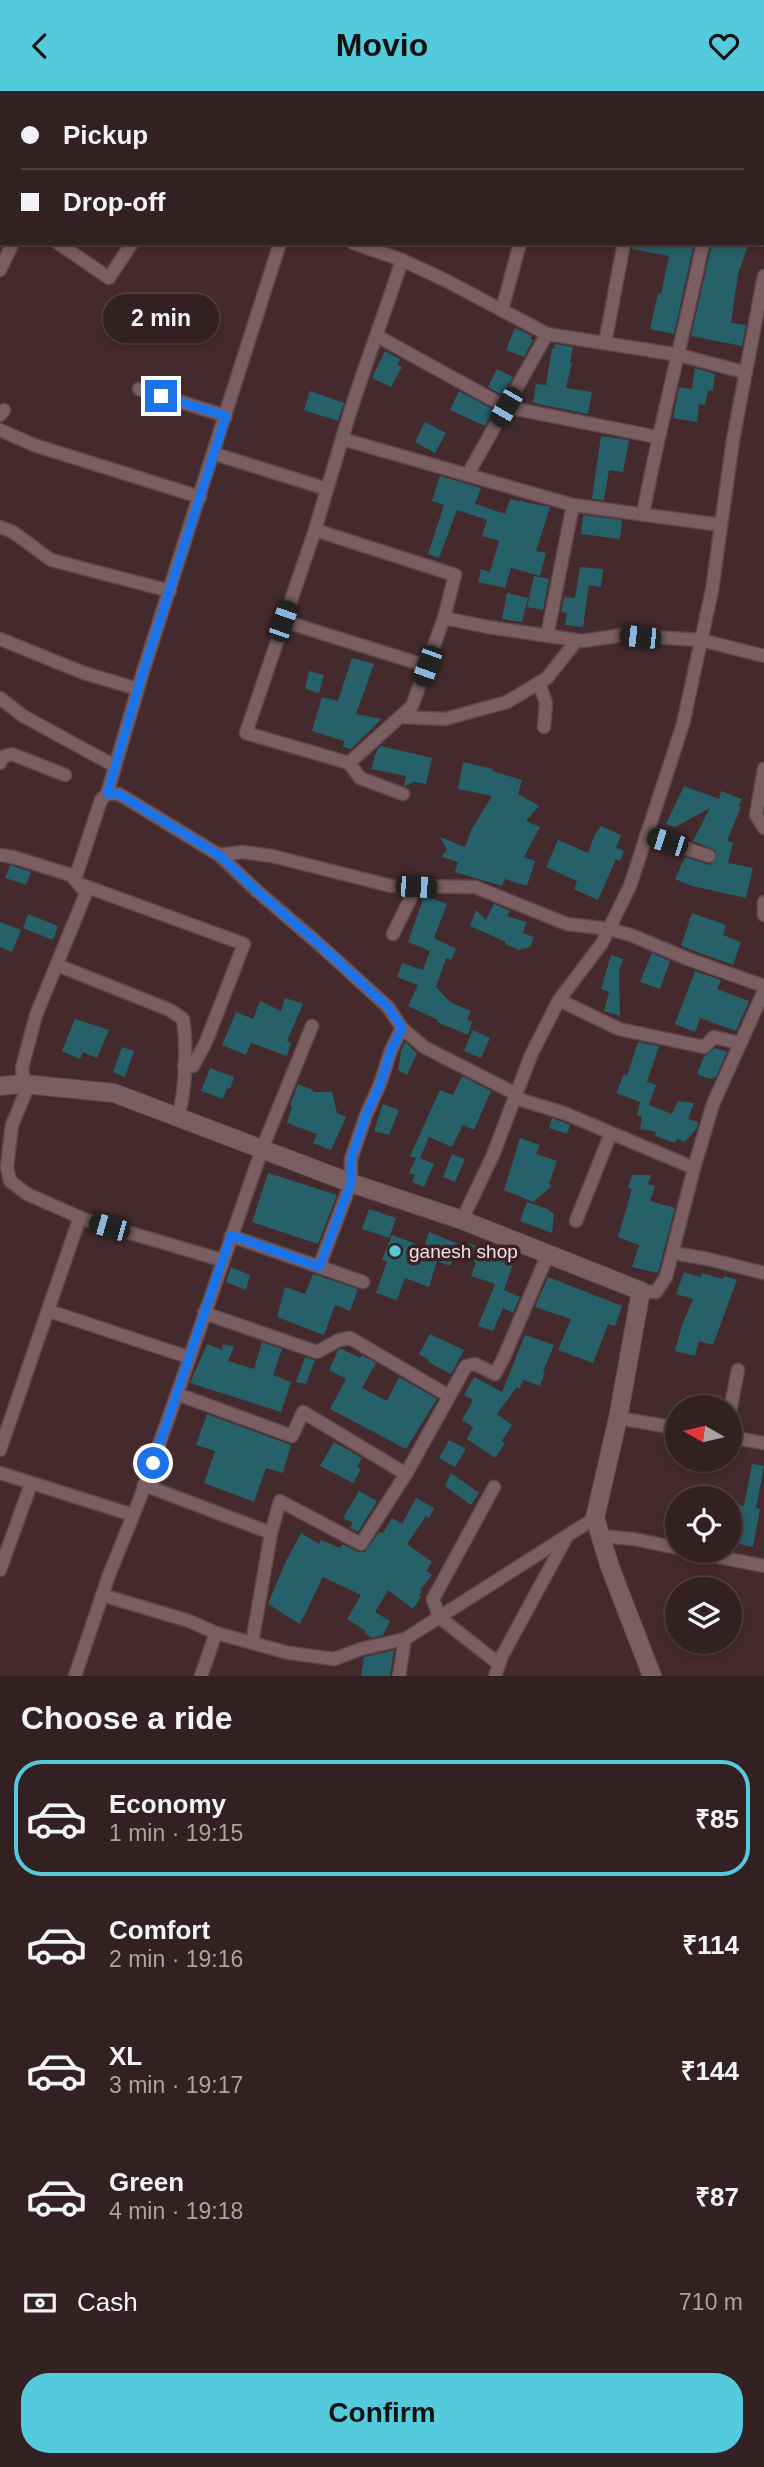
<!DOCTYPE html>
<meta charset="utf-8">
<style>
body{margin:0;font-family:Arial,sans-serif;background:#3e2d2f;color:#f1f3f6;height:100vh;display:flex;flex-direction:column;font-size:26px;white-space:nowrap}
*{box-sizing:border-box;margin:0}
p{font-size:23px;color:#a9a3a5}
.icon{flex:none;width:38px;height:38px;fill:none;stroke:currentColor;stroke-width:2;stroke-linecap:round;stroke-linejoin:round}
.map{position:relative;height:1585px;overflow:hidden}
.sheet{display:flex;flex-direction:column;background:#332022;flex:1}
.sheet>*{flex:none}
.hud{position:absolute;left:0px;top:0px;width:765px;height:154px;box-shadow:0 4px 10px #0003,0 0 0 2px #4e3e40;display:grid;align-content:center;height:154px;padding:0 21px;background:#332022}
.needle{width:46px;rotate:278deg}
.buttons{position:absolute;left:665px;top:1304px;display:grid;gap:14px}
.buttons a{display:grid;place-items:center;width:77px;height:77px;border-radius:50%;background:#332022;box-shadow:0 4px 10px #0003,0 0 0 2px #4e3e40;font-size:35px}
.end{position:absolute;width:32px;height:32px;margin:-16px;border:9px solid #1a73e8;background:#fff;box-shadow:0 0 0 4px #fff}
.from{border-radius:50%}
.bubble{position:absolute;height:49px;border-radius:24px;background:#332022;box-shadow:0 4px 10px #0003,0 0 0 2px #4e3e40;font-size:23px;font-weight:700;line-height:49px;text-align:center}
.car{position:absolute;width:21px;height:42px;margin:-21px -10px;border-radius:9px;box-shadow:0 0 5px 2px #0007;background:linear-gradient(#222 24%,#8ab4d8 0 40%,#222 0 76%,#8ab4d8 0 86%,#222 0)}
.hud b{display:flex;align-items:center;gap:24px;height:66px;font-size:26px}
.hud b+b{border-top:2px solid #4e3e40}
.hud i{width:18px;height:18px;background:#f1f3f6}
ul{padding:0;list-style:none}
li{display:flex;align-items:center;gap:21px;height:116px;margin:0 14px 10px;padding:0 7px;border:4px solid transparent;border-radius:28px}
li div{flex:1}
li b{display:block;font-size:26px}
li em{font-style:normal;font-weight:700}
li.active{border-color:#54cadd}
li>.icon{width:63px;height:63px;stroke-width:1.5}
h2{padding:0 21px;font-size:32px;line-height:84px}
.pay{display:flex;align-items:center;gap:18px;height:77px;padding:0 21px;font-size:26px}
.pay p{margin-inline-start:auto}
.cta{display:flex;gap:14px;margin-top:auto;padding:14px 21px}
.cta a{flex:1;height:80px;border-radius:28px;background:#54cadd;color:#111;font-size:28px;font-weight:700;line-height:80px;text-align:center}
header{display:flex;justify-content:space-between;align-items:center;height:91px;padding:0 21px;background:#54cadd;color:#111;font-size:32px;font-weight:700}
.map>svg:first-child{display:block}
.building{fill:#266069}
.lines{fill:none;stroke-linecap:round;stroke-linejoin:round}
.street-casing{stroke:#5e484b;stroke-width:15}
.secondary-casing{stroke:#5e484b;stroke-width:20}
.street{stroke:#7b5e61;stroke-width:12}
.secondary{stroke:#7b5e61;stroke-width:18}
.route{stroke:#1a73e8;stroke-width:9}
.poi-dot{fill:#54cadd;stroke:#392124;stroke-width:2.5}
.labels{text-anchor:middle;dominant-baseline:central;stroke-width:7;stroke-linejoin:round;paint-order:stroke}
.poi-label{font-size:19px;fill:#f3e1e3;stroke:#392124;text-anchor:start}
</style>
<header><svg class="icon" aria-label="back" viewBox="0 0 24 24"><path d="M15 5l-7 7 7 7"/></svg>Movio<svg class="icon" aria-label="heart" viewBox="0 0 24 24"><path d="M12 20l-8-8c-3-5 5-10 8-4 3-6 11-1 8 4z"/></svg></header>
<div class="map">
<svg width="764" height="1585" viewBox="0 0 764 1585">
<rect width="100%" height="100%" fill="#442a2d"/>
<g class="building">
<polygon points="633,152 694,152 674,243 650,238 658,202 661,203 669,165 632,158"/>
<polygon points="712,152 748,154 738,183 731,232 746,234 742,255 691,245"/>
<polygon points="515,237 532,245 530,248 533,249 524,266 506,259"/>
<polygon points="555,253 573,256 570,272 572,272 566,297 592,301 588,323 533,312 536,293 546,294 552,257 554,258"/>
<polygon points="385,260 400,268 397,273 402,276 391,296 372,287"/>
<polygon points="695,277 715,283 713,300 708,299 705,314 699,313 697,331 673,327 679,296 692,298"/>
<polygon points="497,278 513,286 502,304 488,296"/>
<polygon points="310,300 344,312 338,330 304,319"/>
<polygon points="459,300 494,319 485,335 450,319"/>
<polygon points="425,331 446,342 435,362 415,351"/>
<polygon points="601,345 629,349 623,381 609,379 604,409 592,408"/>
<polygon points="440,385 481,397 475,413 505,423 510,408 550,416 536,460 546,462 540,485 511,477 505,497 478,491 481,478 490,481 499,450 482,445 487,429 457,419 439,467 428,463 444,414 432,410"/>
<polygon points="583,424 622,429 620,448 581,443"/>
<polygon points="580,476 603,478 601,496 589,494 583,536 565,534 567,522 561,521 564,506 575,507"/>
<polygon points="534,485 549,488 543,519 527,516"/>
<polygon points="507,502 528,507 522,531 502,528"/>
<polygon points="352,567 374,573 356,623 382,628 351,658 343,656 344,650 312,640 322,606 338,610"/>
<polygon points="309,580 324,584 319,602 305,598"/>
<polygon points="381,655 432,667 426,693 414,691 405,695 404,694 406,685 371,678 377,659"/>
<polygon points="463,671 493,678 492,680 522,689 518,703 539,715 526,730 540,736 524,766 535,770 527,795 505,788 502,795 455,781 458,771 441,766 447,759 440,746 465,756 471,739 492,705 458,698"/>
<polygon points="684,695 719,708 721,700 742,708 738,716 741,716 727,750 733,751 728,772 753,777 746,807 692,795 675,788 685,766 710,774 717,767 715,759 693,750 710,717 675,736 666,733"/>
<polygon points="601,735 621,744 616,757 624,760 620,770 616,768 598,809 574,798 577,790 546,776 558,749 588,762 595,743"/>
<polygon points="10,774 31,781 26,794 5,787"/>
<polygon points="424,805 447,813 434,847 456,858 451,869 446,867 436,896 450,911 471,920 467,929 472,931 468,944 437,931 438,929 408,915 418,894 397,886 402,872 423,879 430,860 408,851"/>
<polygon points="494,813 510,820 507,825 526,831 523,842 534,846 530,856 519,859 505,853 506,851 470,835 476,819 486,829"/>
<polygon points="692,822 726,834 723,844 741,851 733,874 681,855"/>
<polygon points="28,823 58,835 53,849 23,837"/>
<polygon points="0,831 21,839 12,861 0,856"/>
<polygon points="652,862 670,870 660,898 640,891"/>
<polygon points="611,864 623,868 619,880 620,925 604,920 609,901 601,898"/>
<polygon points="695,880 721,889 717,898 749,910 736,940 700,927 695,941 675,933"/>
<polygon points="285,907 303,913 287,950 291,952 287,965 251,952 246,964 222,954 236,921 253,928 260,910 281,920"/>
<polygon points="75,928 109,939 97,967 83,961 80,968 62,960"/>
<polygon points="473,939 490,947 481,967 464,960"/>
<polygon points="405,951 417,962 407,984 398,979 401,962 400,962"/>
<polygon points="638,951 659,955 647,991 656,994 649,1014 672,1023 678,1010 694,1012 688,1028 698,1031 697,1037 685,1051 677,1048 675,1052 655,1045 656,1041 640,1038 642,1026 637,1025 640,1011 616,1002 624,983 627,985"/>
<polygon points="122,956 134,960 125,986 113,981"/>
<polygon points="715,957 727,961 716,986 710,988 697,983 704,965"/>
<polygon points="210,977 234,986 230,998 227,997 223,1008 201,1000"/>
<polygon points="462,985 491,1000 474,1039 463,1034 452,1056 429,1046 420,1067 434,1073 424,1096 412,1091 415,1084 409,1082 416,1067 410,1065 440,999 453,1004"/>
<polygon points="298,993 313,999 313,1001 332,1001 337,1022 346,1026 331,1059 313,1052 317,1043 287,1032 292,1015 290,1014"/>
<polygon points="383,1013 399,1019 389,1044 374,1040"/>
<polygon points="552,1027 570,1034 567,1043 549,1037"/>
<polygon points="520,1047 540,1054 536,1063 557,1070 549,1093 552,1095 533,1111 504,1099"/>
<polygon points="452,1063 465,1068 455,1091 443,1086"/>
<polygon points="268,1082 337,1104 318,1153 252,1131"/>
<polygon points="632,1084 651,1084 648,1093 655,1095 650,1110 675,1117 658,1182 632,1176 639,1154 618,1146 632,1098 628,1097"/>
<polygon points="527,1111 545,1117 554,1123 552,1142 520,1130"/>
<polygon points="369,1118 396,1127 389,1147 362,1138"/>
<polygon points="429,1141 458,1153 450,1175 437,1170 429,1196 405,1187 397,1209 376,1202 387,1170 382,1169 392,1144 424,1156"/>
<polygon points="469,1152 514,1170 504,1199 520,1206 513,1222 503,1217 493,1240 478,1235 495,1193 471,1185 476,1172 474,1171 475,1166 465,1163"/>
<polygon points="231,1176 250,1184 246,1199 226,1191"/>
<polygon points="684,1181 700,1186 702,1182 723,1188 724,1185 737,1189 713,1254 699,1250 695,1265 675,1260 682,1234 693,1208 676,1203"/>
<polygon points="313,1183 358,1198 350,1220 335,1214 324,1244 277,1226 285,1196 305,1203"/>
<polygon points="548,1186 622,1215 615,1235 608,1233 593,1272 558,1259 571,1228 535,1216"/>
<polygon points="430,1243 464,1259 451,1283 428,1271 429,1269 419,1263"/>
<polygon points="525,1244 554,1254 543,1281 545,1281 540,1295 523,1289 519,1298 517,1296 497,1323 512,1334 502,1350 505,1352 495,1367 467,1348 473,1336 462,1329 473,1309 464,1304 474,1286 502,1301"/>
<polygon points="262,1251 282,1258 273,1284 291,1291 281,1321 190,1292 207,1253 222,1259 223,1253 234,1256 228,1270 254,1278"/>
<polygon points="342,1258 360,1267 362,1264 376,1272 362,1297 387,1310 399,1286 437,1308 406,1358 330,1318 346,1288 329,1279 338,1259"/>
<polygon points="305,1266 315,1269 306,1293 296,1291"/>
<polygon points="207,1323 291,1354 283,1382 266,1377 254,1411 204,1392 215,1360 196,1354"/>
<polygon points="449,1349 466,1358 455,1376 439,1367"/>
<polygon points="334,1351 362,1367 357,1376 361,1378 353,1392 320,1375"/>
<polygon points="752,1373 764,1375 756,1417 760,1418 753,1456 730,1451 730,1412 744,1415"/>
<polygon points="451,1382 479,1402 471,1414 445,1395"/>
<polygon points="359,1400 377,1410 358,1441 350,1437 353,1432 343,1427"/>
<polygon points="416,1407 434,1417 429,1427 426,1425 407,1453 432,1471 426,1480 432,1484 420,1499 422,1500 419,1505 421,1506 413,1518 388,1499 375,1521 390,1530 383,1544 371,1547 365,1542 366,1540 347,1528 361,1504 323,1486 300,1533 268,1513 286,1470 301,1442 319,1453 321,1449 340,1457 342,1453 358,1461 365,1461 379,1441 383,1442 392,1427 402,1433"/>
<polygon points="394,1559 390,1585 361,1585 364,1566"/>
</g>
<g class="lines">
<defs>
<g id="street">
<polyline points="18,0 20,2"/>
<polyline points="195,0 198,2"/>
<polyline points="258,2 259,0"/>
<polyline points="0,112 2,114"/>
<polyline points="58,152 109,187 132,152"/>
<polyline points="353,152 402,169 445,189 547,243 679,264 744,281"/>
<path d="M402,169c-19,60 -43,119 -60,179l231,66 148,20"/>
<polyline points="0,179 13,152"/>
<polyline points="502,219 520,152"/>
<polyline points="377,245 506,316 657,346"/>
<polyline points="605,252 624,152"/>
<polyline points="139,298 226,325"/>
<polyline points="0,324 4,319"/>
<polyline points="0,339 34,354 200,406"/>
<polyline points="215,363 327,398"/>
<polyline points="468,383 547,243"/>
<path d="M643,423c17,-91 41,-180 60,-271"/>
<polyline points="0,436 13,441 51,469 170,500"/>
<polyline points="315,439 455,484 444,527 412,615 349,672 246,642 315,439 342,348"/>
<polyline points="444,527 488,536 583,550 622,544 701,549 764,565"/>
<polyline points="283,530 427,575"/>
<polyline points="547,545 573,414"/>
<polyline points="0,548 84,582 138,598"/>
<polyline points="539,592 546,612 544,636"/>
<polyline points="0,607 23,625 115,675"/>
<polyline points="400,626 445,628 507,611 547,587 577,549"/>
<polyline points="0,672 2,666 12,663 65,684"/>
<polyline points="349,672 360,687 403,703"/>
<polyline points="764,678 756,724 764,737"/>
<polyline points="107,703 142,584 280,152"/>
<polyline points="646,744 709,765"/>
<polyline points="0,764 13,766 71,784 86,802 36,924 22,977 25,1003 12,1034 7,1076 10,1090 27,1103 86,1129 222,1169"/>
<polyline points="219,764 242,761 272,765 391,795 475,796 567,833 609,838 631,844 688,868 764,895"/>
<polyline points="75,788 101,709 107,703 119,703 219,764 257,800 320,854 388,916 402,937 424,956 516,1003"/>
<polyline points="82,794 244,853 206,951 193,975 184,975"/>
<polyline points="764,811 764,824"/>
<polyline points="393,843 416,796"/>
<path d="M57,874l113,45 13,9c4,26 3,73 -5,97"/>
<polyline points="559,909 619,938 704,956 714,946 739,952"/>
<polyline points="515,1007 564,1022 694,1077 666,1186 656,1201 641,1200"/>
<polyline points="694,1077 713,1013 764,900"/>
<polyline points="462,1129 493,1064 531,964 559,909 602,852 630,795 683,633 712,499 733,349 764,185"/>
<polyline points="576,1130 611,1042"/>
<polyline points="231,1145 363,1191"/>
<polyline points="673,1162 708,1168 764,1182"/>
<polyline points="319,1176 351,1092 351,1068 366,1024 380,993 391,959 402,937"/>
<polyline points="49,1220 188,1266"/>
<polyline points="204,1222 317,1261 339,1249 350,1247 449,1305"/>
<polyline points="177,1303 292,1345 303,1321 406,1383"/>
<polyline points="730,1320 738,1279"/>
<polyline points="618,1327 677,1337"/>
<polyline points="730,1346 764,1352"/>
<polyline points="0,1359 80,1126"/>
<polyline points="0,1382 133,1424"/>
<polyline points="144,1394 271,1442 252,1552"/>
<polyline points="494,1396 433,1508 439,1526 499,1573"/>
<polyline points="271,1442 280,1410 361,1453 406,1383 466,1275 475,1273 495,1283 504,1266 548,1163"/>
<polyline points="599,1445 634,1448 677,1457"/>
<polyline points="689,1460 764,1475"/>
<polyline points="0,1479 31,1393"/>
<polyline points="102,1504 189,1530 216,1542 201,1585"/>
<polyline points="216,1542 289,1562 334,1568 361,1558 405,1548 595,1427"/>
<polyline points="75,1585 109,1484 139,1410 177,1303 262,1058 312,935"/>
<polyline points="399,1585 405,1548"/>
<polyline points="495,1585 502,1565 565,1449"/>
</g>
<polyline id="secondary" points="0,995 24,993 114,1002 351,1092 462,1129 641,1200 618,1327 595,1427 610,1476 652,1585"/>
</defs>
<use href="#street" class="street-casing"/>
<use href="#secondary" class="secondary-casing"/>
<use href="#street" class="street"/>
<use href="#secondary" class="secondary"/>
</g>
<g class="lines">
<polyline class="route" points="153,1372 231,1144 319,1176 351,1092 351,1068 366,1024 380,993 391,959 402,937 388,916 320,854 257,800 219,764 119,703 107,703 142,584 226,325 161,305"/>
</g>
<circle class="poi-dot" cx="395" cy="1160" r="7"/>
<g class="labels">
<g class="poi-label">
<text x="409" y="1160">ganesh shop</text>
</g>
</g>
</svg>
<div class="buttons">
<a><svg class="needle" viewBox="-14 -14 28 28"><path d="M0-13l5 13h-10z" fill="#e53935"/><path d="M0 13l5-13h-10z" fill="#a9a3a5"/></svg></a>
<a><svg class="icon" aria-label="locate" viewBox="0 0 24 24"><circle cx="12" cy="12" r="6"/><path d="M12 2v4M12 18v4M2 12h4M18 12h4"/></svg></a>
<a><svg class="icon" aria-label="layers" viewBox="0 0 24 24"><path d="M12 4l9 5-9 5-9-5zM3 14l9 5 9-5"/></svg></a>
</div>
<i class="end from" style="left:153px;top:1372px"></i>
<i class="end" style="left:161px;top:305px"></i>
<div class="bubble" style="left:103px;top:203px;width:116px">2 min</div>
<i class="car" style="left:506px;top:316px;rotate:210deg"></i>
<i class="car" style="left:283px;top:530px;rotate:19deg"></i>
<i class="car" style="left:640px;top:546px;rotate:276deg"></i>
<i class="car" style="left:427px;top:575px;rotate:200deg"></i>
<i class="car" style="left:667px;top:751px;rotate:288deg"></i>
<i class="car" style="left:416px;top:796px;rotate:92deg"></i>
<i class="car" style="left:109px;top:1136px;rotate:286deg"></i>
<div class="hud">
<b><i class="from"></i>Pickup</b>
<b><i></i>Drop-off</b>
</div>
</div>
<section class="sheet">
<h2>Choose a ride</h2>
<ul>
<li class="active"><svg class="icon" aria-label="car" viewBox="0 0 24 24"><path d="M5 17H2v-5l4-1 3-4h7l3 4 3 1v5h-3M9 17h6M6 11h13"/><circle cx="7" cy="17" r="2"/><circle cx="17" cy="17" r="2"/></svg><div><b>Economy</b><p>1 min · 19:15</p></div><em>₹85</em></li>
<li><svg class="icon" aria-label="car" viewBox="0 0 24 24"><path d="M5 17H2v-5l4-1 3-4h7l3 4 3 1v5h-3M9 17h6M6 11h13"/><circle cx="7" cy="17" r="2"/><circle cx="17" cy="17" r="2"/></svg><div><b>Comfort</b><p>2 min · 19:16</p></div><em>₹114</em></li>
<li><svg class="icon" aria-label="car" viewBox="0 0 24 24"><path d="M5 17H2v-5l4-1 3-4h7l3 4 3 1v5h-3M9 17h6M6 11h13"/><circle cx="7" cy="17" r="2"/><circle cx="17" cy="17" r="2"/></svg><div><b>XL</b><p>3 min · 19:17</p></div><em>₹144</em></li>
<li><svg class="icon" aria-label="car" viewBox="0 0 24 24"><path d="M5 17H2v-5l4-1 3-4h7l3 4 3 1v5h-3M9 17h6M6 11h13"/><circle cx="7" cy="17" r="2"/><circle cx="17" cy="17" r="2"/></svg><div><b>Green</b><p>4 min · 19:18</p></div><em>₹87</em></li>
</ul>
<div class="pay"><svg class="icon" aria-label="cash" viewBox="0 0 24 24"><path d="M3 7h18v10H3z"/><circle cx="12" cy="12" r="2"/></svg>Cash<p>710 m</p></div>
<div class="cta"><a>Confirm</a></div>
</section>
